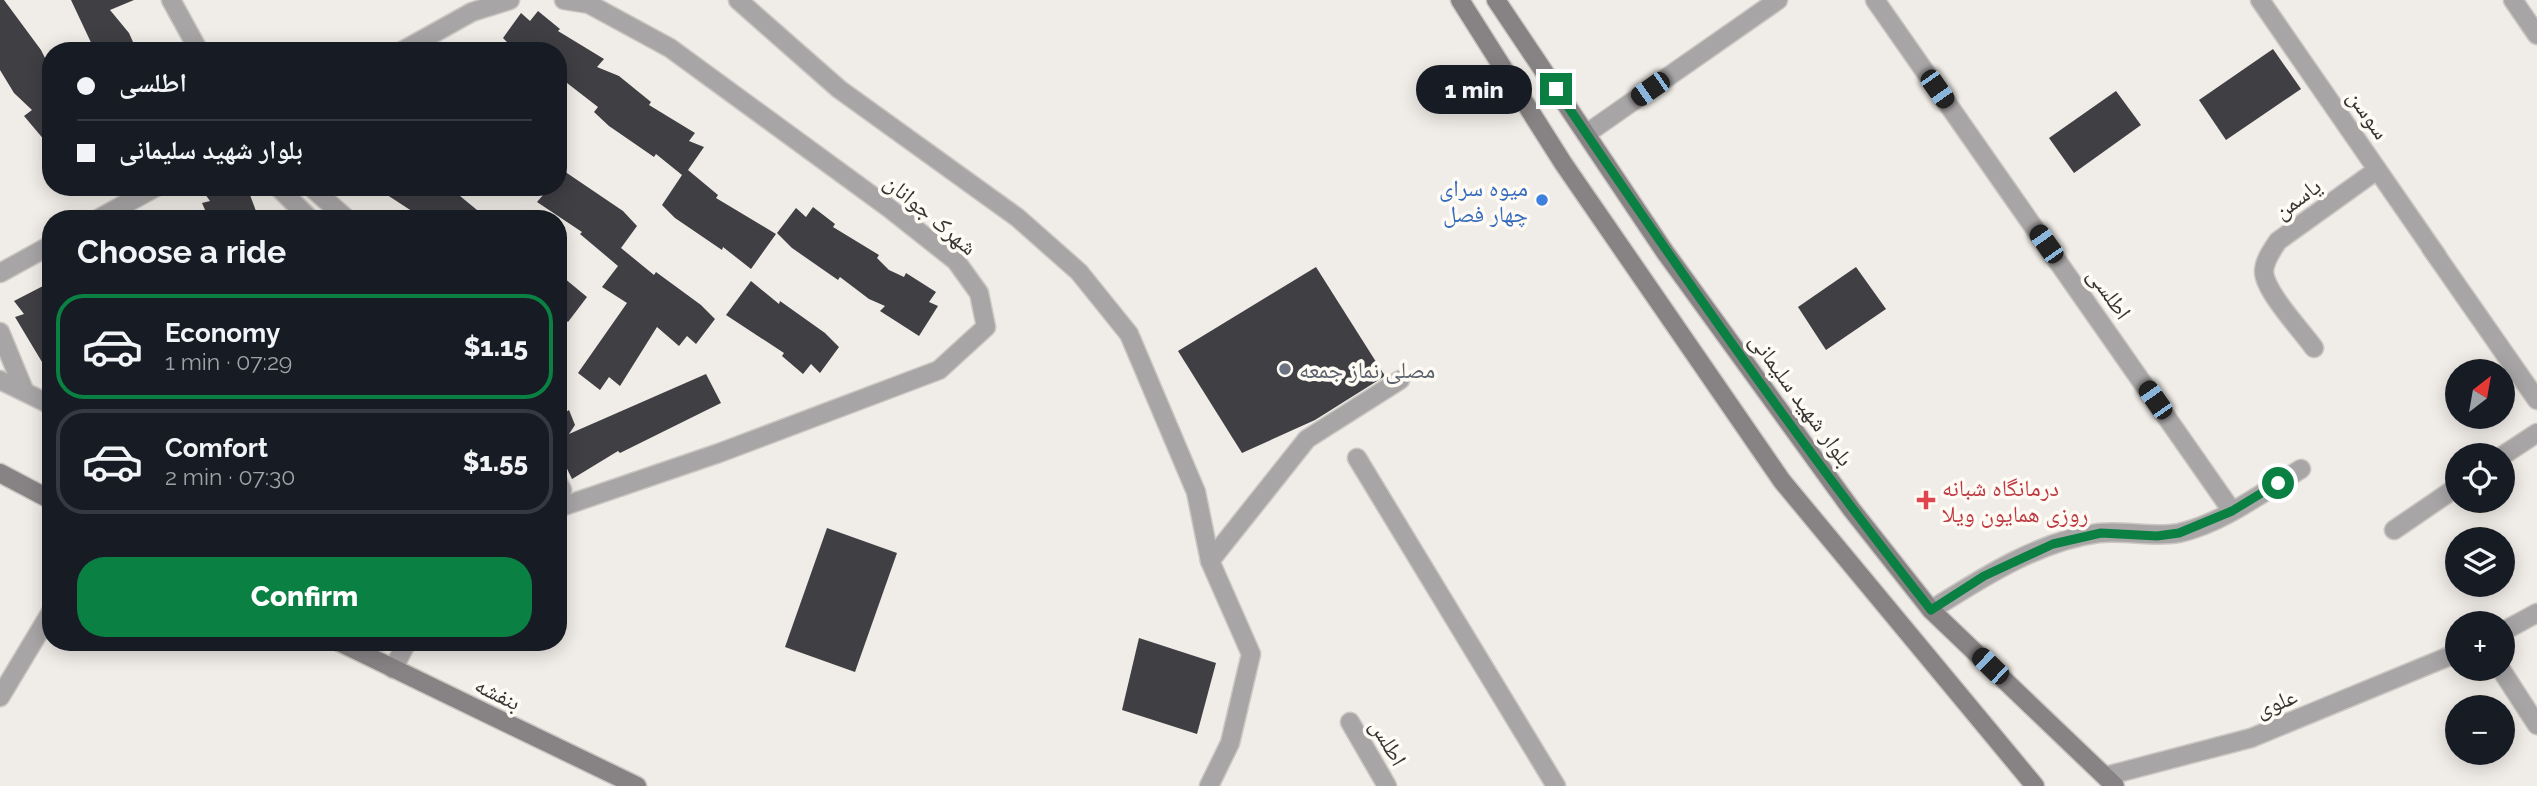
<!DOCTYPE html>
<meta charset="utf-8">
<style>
body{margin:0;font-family:Raleway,"Noto Naskh Arabic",sans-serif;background:#242831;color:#f1f3f6;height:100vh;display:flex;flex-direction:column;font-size:26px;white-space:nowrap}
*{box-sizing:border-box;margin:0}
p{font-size:23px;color:#9ea1a6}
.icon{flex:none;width:38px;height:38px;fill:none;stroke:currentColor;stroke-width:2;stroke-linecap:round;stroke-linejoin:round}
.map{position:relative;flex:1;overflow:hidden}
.drawer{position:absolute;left:42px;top:210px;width:525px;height:441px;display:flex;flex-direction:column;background:#171b24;border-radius:28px;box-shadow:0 4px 18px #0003}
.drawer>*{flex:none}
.top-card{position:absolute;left:42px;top:42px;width:525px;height:154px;border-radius:28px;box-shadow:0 4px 18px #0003;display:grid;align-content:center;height:154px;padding:0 35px;background:#171b24}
.needle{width:46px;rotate:31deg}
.controls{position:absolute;left:2445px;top:359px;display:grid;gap:14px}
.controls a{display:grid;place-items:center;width:70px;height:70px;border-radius:50%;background:#171b24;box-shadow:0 4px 18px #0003;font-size:35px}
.end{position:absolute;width:32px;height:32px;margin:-16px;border:9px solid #0b8043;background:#fff;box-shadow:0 0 0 4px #fff}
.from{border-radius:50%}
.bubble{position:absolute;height:49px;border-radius:24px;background:#171b24;box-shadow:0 4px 18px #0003;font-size:23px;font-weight:800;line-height:49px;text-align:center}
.car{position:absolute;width:21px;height:42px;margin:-21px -10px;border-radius:9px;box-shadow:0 0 5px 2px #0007;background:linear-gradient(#222 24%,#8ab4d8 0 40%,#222 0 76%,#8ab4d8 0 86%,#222 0)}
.top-card b{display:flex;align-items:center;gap:24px;height:66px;font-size:26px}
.top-card b+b{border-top:2px solid #363941}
.top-card i{width:18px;height:18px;background:#f1f3f6}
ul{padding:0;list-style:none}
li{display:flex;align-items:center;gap:21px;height:105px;margin:0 14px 10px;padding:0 21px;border:4px solid #363941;border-radius:28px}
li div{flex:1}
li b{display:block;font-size:26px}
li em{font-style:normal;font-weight:800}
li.current{border-color:#0b8043}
li>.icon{width:63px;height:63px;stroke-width:1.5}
h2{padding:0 35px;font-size:32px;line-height:84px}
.button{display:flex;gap:14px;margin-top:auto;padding:14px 35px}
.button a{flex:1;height:80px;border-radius:28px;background:#0b8043;color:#fff;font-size:28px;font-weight:800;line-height:80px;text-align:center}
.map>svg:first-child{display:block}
.building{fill:#3f3f44}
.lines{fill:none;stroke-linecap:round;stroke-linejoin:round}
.street-casing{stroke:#cbc7c3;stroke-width:21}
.secondary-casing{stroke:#cbc7c3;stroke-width:21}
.street{stroke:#a8a5a6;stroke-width:18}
.secondary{stroke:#878284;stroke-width:18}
.route{stroke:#0b8043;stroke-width:9}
.shop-dot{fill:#3f7fe0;stroke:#fefaf4;stroke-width:2.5}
.worship-dot{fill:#6b7280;stroke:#fefaf4;stroke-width:2.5}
.health-dot{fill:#e0444e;stroke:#fefaf4;stroke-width:2.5}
.labels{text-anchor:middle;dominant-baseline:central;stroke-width:7;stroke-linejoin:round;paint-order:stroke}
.street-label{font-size:23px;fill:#363432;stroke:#fefaf4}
.shop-label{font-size:23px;fill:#366cbe;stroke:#fefaf4;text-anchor:end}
.worship-label{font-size:23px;fill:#5b616d;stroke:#fefaf4;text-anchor:start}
.health-label{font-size:23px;fill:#be3a42;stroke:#fefaf4;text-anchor:start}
</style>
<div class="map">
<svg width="2537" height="786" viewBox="0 0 2537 786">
<rect width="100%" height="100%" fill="#f0ece7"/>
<g class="building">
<polygon points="0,0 4,0 41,50 50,68 44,72 51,82 51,148 24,116 32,110 14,93 0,70"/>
<polygon points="71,0 134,0 110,10 129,33 137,51 95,51"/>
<polygon points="538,11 560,29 558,31 604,59 597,67 619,76 651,102 649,105 695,133 689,141 704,147 688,170 718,195 716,198 776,234 751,269 723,247 722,250 675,218 662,205 682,175 656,154 654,157 609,126 594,112 598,107 558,76 558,51 533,51 524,45 516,51 503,38 521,13 530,21"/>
<polygon points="2273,49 2301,89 2226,140 2199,100"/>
<polygon points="2116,91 2141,125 2074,173 2049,138"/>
<polygon points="558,167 623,211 637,226 621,248 654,275 656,272 701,305 715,319 696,344 687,336 679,346 657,327 620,386 609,377 600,390 578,373 627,303 602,287 618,266 580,234 582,232 537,202 550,187 558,187"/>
<polygon points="220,187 247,187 259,219 209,219 202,203 210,201 205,194"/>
<polygon points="375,187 449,187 488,219 424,219"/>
<polygon points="813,207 835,224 833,227 879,255 877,258 889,270 904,277 906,273 936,292 929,302 938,306 919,336 880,311 885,306 869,299 840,277 838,280 792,248 777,233 796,208 806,217"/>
<polygon points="1316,267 1385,376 1315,420 1242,453 1178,351"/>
<polygon points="1856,267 1886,309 1826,350 1798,307"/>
<polygon points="558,273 587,297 568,322 558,313"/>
<polygon points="751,281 779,304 780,301 825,333 839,347 820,373 811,364 803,374 782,356 784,353 726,315"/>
<polygon points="45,285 51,297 51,377 15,317 24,314 14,301"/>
<polygon points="706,374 721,403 620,453 618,451 572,479 558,450 558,417 569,410 575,425 569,434"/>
<polygon points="827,528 897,553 855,672 785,647"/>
<polygon points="1139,638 1216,663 1197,734 1122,710"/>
</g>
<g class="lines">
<defs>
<g id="street">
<polyline points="171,0 199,51"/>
<polyline points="738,0 839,89 1018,218 1079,272 1129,334 1196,492 1210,561 1251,654 1230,743 1209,786"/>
<polyline points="1875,0 2232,511"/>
<polyline points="2260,0 2437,256"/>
<polyline points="2513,0 2537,35"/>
<polyline points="402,51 472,12 510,0"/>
<polyline points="1586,134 1778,0"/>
<polyline points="278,187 310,219"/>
<polyline points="311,187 347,219"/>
<polyline points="98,219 156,187"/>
<polyline points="2431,248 2537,400"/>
<polyline points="0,273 51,245"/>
<polyline points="0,332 24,390"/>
<path d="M2314,348c-12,-17 -49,-56 -50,-76 0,-11 8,-22 14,-31l99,-71"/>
<polyline points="0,380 51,405"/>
<polyline points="2502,456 2537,433"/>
<polyline points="1357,458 1556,786"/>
<polyline points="558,482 562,490 558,496"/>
<polyline points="558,508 719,453 939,370 986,327 979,293 956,261 889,208 670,48 589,4 564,0"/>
<polyline points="2394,530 2457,487"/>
<polyline points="1210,561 1307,439 1400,380"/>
<path d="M1931,610c51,-32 107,-69 168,-77 27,-3 53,5 80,0 44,-10 84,-41 122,-64"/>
<polyline points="2502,632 2537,613"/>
<polyline points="2500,668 2537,725"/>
<polyline points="393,669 407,642"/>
<polyline points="0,697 51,612"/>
<polyline points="1350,722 1387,786"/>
<polyline points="2106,776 2251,738 2457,653"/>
</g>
<g id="secondary">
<polyline points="1460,0 1563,163 1782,481 2035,786"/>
<polyline points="1496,0 1665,252 1852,510 1931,610 2115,786"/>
<polyline points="0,473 51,500"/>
<polyline points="339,642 637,786"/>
</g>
</defs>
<use href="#street" class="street-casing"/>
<use href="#secondary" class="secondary-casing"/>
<use href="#street" class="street"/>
<use href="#secondary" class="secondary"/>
</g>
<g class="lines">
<path class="route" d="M1556,89c120,177 242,353 375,521l53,-34 69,-32 48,-11 56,3 22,-3 53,-22 46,-28"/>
</g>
<circle class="shop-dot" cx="1542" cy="200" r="7"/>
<circle class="worship-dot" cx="1285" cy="369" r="7"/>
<path class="health-dot" d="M1922.5 489.5h7v7h7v7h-7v7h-7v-7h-7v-7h7z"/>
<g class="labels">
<g class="street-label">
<text transform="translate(2369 114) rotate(55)">سوسن</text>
<text transform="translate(2297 198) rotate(-36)">یاسمن</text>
<text transform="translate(931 214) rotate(40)">شهرک جوانان</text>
<text transform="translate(2110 293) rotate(55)">اطلسی</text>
<text transform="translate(1802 399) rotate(54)">بلوار شهید سلیمانی</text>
<text transform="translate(498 693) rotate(26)">بنفشه</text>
<text transform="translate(2276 702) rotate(-21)">علوی</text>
<text transform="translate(1389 742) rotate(60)">اطلس</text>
</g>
<g class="shop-label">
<text x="1528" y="187">میوه سرای<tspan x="1528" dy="26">چهار فصل</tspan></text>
</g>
<g class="worship-label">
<text x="1299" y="369">مصلی نماز جمعه</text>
</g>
<g class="health-label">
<text x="1942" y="487">درمانگاه شبانه<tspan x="1942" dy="26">روزی همایون ویلا</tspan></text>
</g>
</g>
</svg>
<div class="controls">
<a><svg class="needle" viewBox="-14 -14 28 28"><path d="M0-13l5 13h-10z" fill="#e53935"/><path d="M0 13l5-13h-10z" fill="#9ea1a6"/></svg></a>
<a><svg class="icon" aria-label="locate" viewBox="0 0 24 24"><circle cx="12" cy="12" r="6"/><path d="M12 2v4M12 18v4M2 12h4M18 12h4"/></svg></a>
<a><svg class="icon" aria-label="layers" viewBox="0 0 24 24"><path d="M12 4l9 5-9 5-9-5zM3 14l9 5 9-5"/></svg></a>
<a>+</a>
<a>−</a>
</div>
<i class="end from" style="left:2278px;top:483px"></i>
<i class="end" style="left:1556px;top:89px"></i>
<div class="bubble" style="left:1416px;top:65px;width:116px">1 min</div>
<i class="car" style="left:1650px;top:89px;rotate:235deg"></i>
<i class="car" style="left:1937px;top:89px;rotate:145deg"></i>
<i class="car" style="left:2046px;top:244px;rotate:325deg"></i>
<i class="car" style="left:2155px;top:400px;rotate:325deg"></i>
<i class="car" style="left:1990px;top:666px;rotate:314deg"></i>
<div class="top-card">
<b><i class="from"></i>اطلسی</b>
<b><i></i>بلوار شهید سلیمانی</b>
</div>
<section class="drawer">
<h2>Choose a ride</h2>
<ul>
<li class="current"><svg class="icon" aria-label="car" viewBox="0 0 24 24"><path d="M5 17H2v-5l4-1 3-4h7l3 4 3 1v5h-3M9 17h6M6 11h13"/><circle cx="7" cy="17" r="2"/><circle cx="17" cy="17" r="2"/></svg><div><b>Economy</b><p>1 min · 07:29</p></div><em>$1.15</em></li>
<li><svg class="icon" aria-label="car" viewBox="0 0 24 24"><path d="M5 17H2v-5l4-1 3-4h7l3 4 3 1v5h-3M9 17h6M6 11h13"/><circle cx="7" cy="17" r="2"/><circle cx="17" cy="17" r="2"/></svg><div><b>Comfort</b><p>2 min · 07:30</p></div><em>$1.55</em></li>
</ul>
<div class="button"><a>Confirm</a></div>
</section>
</div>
